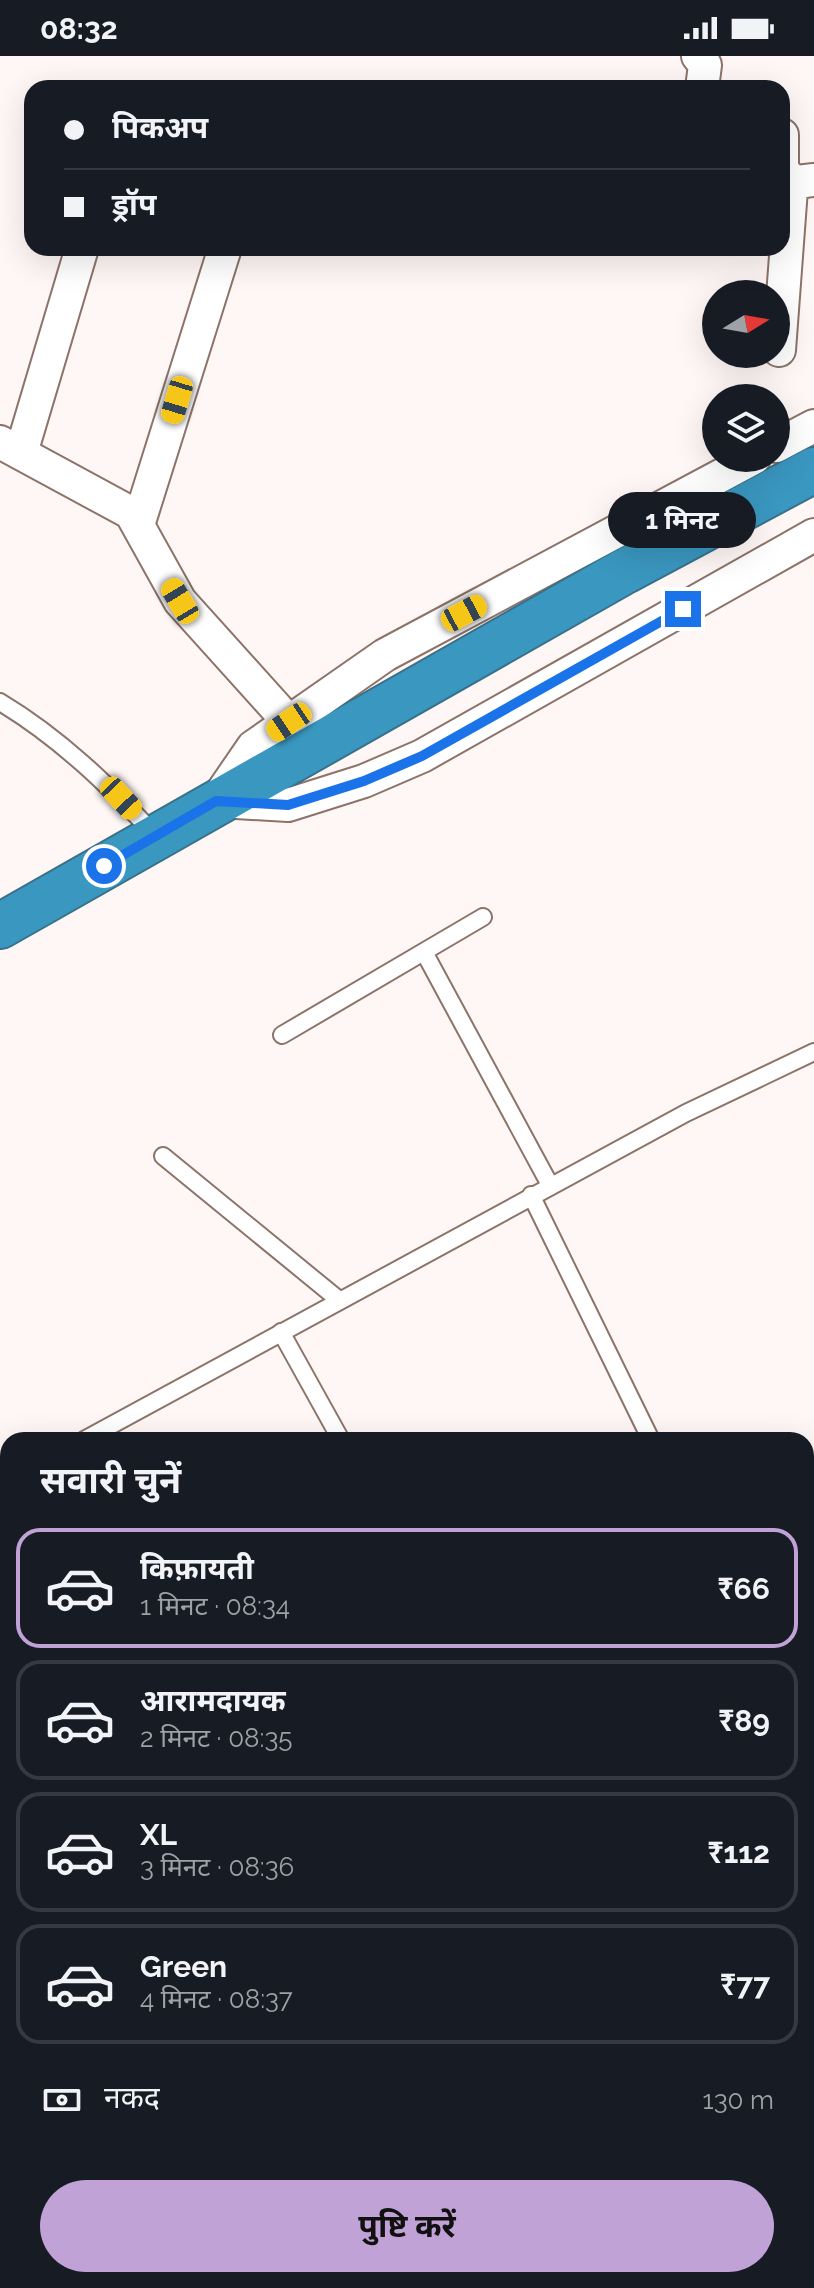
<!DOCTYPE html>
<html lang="hi">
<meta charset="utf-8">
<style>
body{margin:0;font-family:Raleway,"Noto Sans Devanagari",sans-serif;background:#242831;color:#f1f3f6;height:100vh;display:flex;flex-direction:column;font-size:30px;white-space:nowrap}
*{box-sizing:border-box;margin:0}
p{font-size:26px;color:#9ea1a6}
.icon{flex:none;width:44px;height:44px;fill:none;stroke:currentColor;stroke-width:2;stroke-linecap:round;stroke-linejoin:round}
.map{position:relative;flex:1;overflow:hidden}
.panel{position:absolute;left:0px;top:1376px;width:814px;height:856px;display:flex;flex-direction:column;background:#171b24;border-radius:24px 24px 0 0;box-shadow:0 8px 32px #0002}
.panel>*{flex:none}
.top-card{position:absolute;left:24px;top:24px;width:766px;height:176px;border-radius:24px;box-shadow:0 8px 32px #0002;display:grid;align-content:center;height:176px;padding:0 40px;background:#171b24}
.needle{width:52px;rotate:79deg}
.fabs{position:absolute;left:702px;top:224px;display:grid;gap:16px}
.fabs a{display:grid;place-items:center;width:88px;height:88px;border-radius:50%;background:#171b24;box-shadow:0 8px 32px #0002;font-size:40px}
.end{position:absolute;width:36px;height:36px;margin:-18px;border:10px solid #1a73e8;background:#fff;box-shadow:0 0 0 4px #fff}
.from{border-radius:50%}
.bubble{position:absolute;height:56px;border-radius:28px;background:#171b24;box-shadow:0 8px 32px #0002;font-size:26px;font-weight:700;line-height:56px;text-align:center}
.car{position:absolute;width:24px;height:48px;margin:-24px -12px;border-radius:10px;box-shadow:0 0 6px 2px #0007;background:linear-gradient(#f5c518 24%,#345 0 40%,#f5c518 0 76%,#345 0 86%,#f5c518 0)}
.top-card b{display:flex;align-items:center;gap:28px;height:76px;font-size:30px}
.top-card b+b{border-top:2px solid #363941}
.top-card i{width:20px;height:20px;background:#f1f3f6}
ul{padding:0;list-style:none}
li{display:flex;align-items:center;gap:24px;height:120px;margin:0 16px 12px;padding:0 24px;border:4px solid #363941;border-radius:24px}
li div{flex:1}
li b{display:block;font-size:30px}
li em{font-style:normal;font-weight:700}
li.selected{border-color:#c0a2d7}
li>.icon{width:72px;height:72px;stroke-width:1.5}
h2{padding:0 40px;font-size:36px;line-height:96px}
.pay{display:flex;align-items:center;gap:20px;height:88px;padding:0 40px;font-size:30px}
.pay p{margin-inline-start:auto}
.action{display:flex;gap:16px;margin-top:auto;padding:16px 40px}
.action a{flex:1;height:92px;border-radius:48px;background:#c0a2d7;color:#111;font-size:32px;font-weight:700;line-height:92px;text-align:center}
.status{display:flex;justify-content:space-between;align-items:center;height:56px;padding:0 40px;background:#171b24;direction:ltr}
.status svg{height:22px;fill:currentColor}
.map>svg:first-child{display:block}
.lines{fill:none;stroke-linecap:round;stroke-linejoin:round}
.lane-casing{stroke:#8d7369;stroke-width:20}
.street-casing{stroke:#8d7369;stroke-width:36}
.highway-casing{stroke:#39718a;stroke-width:48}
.lane{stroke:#fff;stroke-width:16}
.street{stroke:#fff;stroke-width:32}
.highway{stroke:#3a97c0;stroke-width:44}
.route{stroke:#1a73e8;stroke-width:10}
</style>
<div class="status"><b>08:32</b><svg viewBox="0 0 49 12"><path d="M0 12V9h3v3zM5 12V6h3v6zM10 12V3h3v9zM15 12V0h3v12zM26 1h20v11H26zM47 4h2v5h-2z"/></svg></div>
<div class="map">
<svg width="814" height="2232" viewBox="0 0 814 2232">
<rect width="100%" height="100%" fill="#fef7f5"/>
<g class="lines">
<defs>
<g id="lane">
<path d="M0,646c60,36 108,83 156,134"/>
<polyline points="424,896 550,1129"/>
<polyline points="282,979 483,861"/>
<polyline points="163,1100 339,1244"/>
<polyline points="531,1139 651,1384"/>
<polyline points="281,1276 341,1384"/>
<polyline points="84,1384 686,1057 814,996"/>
<polyline points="806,1421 814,1417"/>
<polyline points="0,1430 8,1426"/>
<polyline points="0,1655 8,1670"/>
<polyline points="806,1665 814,1661"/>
<polyline points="0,1689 8,1685"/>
<polyline points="806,1700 814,1717"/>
<polyline points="0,1922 8,1918"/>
<polyline points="85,2232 99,2224"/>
</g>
<g id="street">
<polyline points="698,0 705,9 702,32"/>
<polyline points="782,79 782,113 795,129"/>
<polyline points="779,294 791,133 797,126 814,124"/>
<polyline points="0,386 131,457 180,545 289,666"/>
<polyline points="776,390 814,370"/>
<polyline points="21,397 82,192"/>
<polyline points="139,466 225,192"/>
<polyline points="218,742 253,691 385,599 754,402"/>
<polyline points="219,745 288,749 364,725 422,700 814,479"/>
</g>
<polyline id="highway" points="0,870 625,515 814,414"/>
</defs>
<use href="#lane" class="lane-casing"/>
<use href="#street" class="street-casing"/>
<use href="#highway" class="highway-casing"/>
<use href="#lane" class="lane"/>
<use href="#street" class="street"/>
<use href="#highway" class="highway"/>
</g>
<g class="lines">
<polyline class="route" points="104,810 216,745 288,749 364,725 422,700 683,553"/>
</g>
</svg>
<div class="fabs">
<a><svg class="needle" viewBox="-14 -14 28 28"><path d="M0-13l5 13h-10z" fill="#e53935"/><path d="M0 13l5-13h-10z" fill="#9ea1a6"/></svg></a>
<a><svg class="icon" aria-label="layers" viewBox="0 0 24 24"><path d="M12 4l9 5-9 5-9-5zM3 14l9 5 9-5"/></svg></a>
</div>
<i class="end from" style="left:104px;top:810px"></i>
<i class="end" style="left:683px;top:553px"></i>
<div class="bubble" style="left:608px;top:436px;width:148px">1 मिनट</div>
<i class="car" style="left:177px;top:344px;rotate:197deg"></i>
<i class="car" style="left:180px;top:545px;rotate:329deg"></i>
<i class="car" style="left:464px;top:557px;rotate:62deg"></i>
<i class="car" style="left:289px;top:666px;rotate:236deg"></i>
<i class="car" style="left:121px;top:742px;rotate:137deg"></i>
<div class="top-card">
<b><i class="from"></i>पिकअप</b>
<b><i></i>ड्रॉप</b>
</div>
<section class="panel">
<h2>सवारी चुनें</h2>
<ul>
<li class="selected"><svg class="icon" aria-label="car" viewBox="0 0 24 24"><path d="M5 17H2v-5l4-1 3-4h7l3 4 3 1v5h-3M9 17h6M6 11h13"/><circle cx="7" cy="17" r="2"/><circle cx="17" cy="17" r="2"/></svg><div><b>किफ़ायती</b><p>1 मिनट · 08:34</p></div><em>₹66</em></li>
<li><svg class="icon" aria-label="car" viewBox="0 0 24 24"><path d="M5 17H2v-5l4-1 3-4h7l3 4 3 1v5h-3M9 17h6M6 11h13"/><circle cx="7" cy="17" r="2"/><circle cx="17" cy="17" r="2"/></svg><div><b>आरामदायक</b><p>2 मिनट · 08:35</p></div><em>₹89</em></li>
<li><svg class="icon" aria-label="car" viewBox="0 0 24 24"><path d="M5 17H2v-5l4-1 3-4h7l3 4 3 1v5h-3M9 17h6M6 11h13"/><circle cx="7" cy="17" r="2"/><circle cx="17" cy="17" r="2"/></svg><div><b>XL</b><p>3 मिनट · 08:36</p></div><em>₹112</em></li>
<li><svg class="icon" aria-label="car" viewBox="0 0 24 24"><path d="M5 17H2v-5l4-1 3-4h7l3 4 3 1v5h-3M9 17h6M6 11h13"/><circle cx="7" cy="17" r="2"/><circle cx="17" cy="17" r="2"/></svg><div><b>Green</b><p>4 मिनट · 08:37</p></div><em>₹77</em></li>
</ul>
<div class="pay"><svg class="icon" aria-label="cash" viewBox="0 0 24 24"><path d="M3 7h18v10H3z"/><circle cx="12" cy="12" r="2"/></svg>नकद<p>130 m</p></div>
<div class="action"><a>पुष्टि करें</a></div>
</section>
</div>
